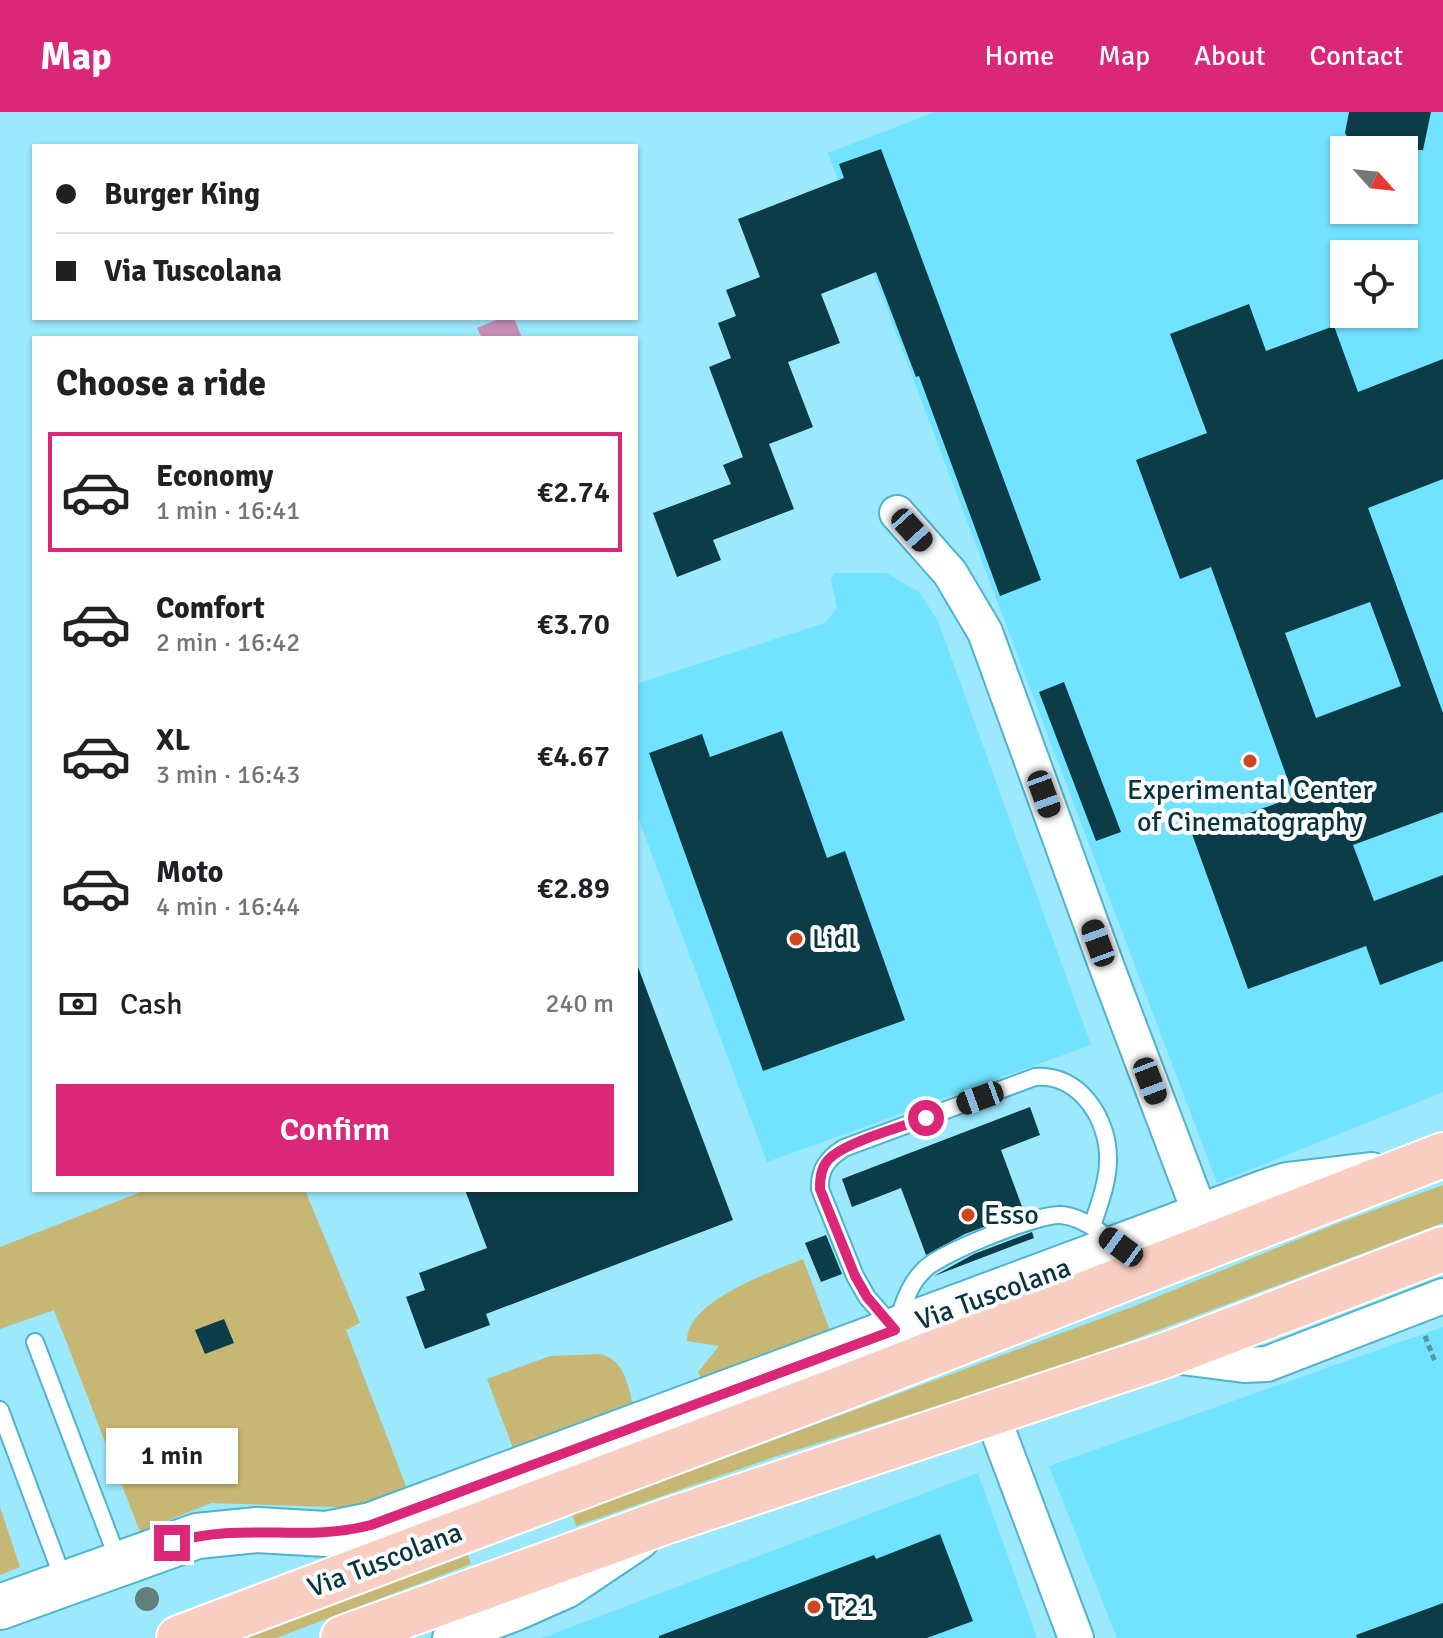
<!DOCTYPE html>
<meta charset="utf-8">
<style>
body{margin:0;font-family:Signika,sans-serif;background:#f6f6f6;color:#202124;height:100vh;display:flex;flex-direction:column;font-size:30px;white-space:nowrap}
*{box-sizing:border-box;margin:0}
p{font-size:26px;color:#757577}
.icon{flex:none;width:44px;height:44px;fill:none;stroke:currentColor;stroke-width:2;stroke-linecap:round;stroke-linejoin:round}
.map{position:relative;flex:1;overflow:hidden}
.sheet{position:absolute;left:32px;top:224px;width:606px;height:856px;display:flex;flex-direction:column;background:#fff;border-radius:0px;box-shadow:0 2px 6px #0004}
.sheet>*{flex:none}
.banner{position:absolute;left:32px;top:32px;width:606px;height:176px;border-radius:0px;box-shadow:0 2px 6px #0004;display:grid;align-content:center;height:176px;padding:0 24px;background:#fff}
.needle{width:52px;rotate:117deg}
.controls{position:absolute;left:1330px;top:24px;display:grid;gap:16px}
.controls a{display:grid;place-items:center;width:88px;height:88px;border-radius:0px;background:#fff;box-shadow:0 2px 6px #0004;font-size:40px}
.end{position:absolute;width:36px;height:36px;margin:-18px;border:10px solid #db2777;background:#fff;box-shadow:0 0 0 4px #fff}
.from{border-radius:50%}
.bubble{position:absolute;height:56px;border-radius:0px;background:#fff;box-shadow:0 2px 6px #0004;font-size:26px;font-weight:600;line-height:56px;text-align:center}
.car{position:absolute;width:24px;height:48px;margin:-24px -12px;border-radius:10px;box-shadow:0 0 6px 2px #0007;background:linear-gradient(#222 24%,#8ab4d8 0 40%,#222 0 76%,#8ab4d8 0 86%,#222 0)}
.banner b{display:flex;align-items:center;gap:28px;height:76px;font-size:30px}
.banner b+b{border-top:2px solid #e0e0e0}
.banner i{width:20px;height:20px;background:#202124}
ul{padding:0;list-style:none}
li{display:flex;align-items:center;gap:24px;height:120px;margin:0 16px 12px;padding:0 8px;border:4px solid transparent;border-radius:0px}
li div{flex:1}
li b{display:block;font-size:30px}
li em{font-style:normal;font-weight:600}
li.current{border-color:#db2777}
li>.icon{width:72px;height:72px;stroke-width:1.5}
h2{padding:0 24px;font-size:36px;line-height:96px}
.pay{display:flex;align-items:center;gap:20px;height:88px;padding:0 24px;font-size:30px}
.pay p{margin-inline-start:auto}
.action{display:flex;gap:16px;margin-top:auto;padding:16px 24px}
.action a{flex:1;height:92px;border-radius:0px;background:#db2777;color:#fff;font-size:32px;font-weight:600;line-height:92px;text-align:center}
header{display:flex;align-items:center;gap:48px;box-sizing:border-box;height:112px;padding:0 40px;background:#db2777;color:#fff}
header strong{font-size:38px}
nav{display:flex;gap:44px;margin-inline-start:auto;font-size:28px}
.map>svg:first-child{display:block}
.built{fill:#71e2ff;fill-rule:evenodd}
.green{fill:#c7b775}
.water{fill:#c58cb5}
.building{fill:#0b3c47;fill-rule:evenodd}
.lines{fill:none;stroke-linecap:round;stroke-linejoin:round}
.lane-casing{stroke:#4eb3cd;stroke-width:20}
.street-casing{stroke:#4eb3cd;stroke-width:38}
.secondary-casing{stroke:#4eb3cd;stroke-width:48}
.primary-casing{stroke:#fff;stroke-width:48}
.path{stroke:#5795a5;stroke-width:5;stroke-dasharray:6 4;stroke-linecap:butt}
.lane{stroke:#fff;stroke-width:16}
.street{stroke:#fff;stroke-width:34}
.secondary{stroke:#fff;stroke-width:44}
.primary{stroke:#f9cec2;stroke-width:44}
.tree{fill:#628079}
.route{stroke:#db2777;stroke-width:10}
.poi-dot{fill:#ce461b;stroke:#fbfbfb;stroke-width:3}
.labels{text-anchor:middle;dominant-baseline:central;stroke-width:8;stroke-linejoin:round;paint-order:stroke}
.poi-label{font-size:28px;fill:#06343f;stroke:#fbfbfb;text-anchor:start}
.street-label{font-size:28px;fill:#06343f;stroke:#fbfbfb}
</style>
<header>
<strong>Map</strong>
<nav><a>Home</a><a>Map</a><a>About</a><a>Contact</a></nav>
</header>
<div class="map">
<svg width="1443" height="1526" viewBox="0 0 1443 1526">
<rect width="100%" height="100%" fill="#9ce8fd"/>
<g class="built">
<path d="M935,0h508v980l-226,91 -389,-1030zM1344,38h60v60h-60zM1344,142h60v60h-60z"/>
<polygon points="834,461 886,461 919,480 938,509 1091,933 767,1050 636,700 636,572 825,511 837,496 831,468"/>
<polygon points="1443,1215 1443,1526 1117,1526 1049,1354"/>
<polygon points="978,1361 1037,1526 542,1526"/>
</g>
<g class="green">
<polygon points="1443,1073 1443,1111 1044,1261 777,1344 576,1414 572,1403 1132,1195 1336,1112"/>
<polygon points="146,1078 305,1078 360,1211 346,1218 409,1382 366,1396 211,1391 140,1420 54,1198 0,1217 0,1135"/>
<path d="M803,1147l28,74 -130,45 -3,-6 21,-26 -32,-5c-1,-40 84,-69 116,-82z"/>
<path d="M601,1242c23,7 26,28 32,49l-30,11 1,4 -91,30 -26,-69 63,-23z"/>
<polygon points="0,1395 20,1455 0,1463"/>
<polygon points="468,1443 471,1452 276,1526 242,1526"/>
</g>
<polygon class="water" points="501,206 514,206 522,226 482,226 477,216"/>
<g class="building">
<polygon points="1349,0 1431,0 1423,38 1355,38 1345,21"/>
<polygon points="881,37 1041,468 1000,484 919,264 916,265 876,160 821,182 840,231 788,250 813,315 769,332 794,397 713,428 721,448 677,465 653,401 731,372 723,353 743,345 709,255 731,246 718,211 736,204 726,178 760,165 738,107 844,66 839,52"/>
<path d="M1249,192l17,47 68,-25 24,66 85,-33v120l-75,29 75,205v99l-90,33 21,56 69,-26v86l-63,24 -14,-39 -118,43 -56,-155 102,-37 -83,-230 -31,12 -44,-119 71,-27 -37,-99zM1370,490l31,84 -85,32 -31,-85z"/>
<polygon points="1064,570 1121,720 1096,729 1039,580"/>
<polygon points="782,619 827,746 845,739 905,908 763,959 649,641 702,622 710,645"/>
<polygon points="636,855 638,855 733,1108 486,1202 490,1213 425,1237 406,1185 425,1178 419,1161 487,1136 465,1078 636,1078"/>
<polygon points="1030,995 1040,1023 1001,1038 1024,1100 965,1122 926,1143 901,1076 852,1095 842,1067"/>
<polygon points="1032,1120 1034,1126 934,1164 974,1142"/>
<polygon points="826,1123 842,1162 821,1170 805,1131"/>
<polygon points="224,1207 234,1231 205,1242 195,1218"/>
<polygon points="940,1422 973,1509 927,1526 659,1526 659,1524 874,1443 876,1447"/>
<polygon points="1443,1491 1443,1526 1357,1526 1356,1523"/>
</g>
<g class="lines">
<defs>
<g id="lane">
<path d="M897,1211c7,-20 12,-39 28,-54 16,-16 114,-56 136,-54 14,1 28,9 39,17"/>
<path d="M894,1216l-27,-31 -12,-21 -35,-87c-1,-20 8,-31 24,-41l191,-71c44,-4 74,42 73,83 0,22 -9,45 -16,66"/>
<polyline points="35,1230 119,1450"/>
<polyline points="0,1298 64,1469"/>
</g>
<g id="street">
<polyline points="897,401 950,461 985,520 1109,861 1201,1104"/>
<polyline points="1166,1243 1244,1253 1267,1252 1443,1184"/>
<polyline points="992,1303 1076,1526"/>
<polyline points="450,1526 516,1501 568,1478 641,1429"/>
</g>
<polyline id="secondary" points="0,1495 197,1424 257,1418 326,1422 371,1413 1266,1080 1287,1073 1371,1063"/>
<g id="primary">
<polyline points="179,1526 848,1274 1443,1043"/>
<polyline points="343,1526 667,1409 1166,1243 1443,1137"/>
</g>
</defs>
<use href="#lane" class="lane-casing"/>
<use href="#street" class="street-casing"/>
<use href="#secondary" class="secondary-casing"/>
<use href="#primary" class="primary-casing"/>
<polyline class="path" points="1425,1224 1435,1250"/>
<use href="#lane" class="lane"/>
<use href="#street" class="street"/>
<use href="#secondary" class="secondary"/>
<use href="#primary" class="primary"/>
</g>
<circle class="tree" cx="147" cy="1487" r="12"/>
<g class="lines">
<path class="route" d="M172,1431c69,-22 132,0 199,-18l524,-195 -28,-33 -12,-21 -35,-87c0,-11 1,-21 8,-29 16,-18 74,-33 98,-42"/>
</g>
<g class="poi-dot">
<circle cx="1250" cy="649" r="8"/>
<circle cx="796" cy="827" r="8"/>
<circle cx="968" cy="1103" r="8"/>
<circle cx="814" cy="1495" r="8"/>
</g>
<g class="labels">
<g class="poi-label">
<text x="1250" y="678" text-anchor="middle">Experimental Center<tspan x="1250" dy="32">of Cinematography</tspan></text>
<text x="812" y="827">Lidl</text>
<text x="984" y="1103">Esso</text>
<text x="830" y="1495">T21</text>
</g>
<g class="street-label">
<text transform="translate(993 1182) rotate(-20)">Via Tuscolana</text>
<text transform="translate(385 1448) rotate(-21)">Via Tuscolana</text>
</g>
</g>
</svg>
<div class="controls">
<a><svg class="needle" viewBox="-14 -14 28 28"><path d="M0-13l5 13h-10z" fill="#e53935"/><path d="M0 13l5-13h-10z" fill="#757577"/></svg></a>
<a><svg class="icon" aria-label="locate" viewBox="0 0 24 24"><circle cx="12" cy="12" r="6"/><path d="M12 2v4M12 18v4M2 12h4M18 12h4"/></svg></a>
</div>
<i class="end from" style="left:926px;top:1006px"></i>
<i class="end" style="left:172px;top:1431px"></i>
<div class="bubble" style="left:106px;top:1316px;width:132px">1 min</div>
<i class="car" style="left:912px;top:418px;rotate:138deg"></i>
<i class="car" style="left:1044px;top:682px;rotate:160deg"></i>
<i class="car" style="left:1098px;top:831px;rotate:340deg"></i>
<i class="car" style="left:1150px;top:969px;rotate:159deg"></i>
<i class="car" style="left:980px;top:986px;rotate:250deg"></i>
<i class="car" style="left:1121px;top:1135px;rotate:306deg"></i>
<div class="banner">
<b><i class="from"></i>Burger King</b>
<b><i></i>Via Tuscolana</b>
</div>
<section class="sheet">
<h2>Choose a ride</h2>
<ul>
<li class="current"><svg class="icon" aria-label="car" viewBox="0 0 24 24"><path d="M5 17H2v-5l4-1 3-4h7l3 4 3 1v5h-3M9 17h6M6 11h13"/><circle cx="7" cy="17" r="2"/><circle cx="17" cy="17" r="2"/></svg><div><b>Economy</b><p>1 min · 16:41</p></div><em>€2.74</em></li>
<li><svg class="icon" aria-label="car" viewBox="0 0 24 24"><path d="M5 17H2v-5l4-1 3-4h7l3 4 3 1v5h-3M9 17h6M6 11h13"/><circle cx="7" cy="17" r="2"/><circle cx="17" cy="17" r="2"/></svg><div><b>Comfort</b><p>2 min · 16:42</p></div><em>€3.70</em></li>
<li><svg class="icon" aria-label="car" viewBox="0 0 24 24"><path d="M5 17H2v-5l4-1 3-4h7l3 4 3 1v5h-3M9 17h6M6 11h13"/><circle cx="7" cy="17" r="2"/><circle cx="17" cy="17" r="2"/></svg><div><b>XL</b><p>3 min · 16:43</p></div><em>€4.67</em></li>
<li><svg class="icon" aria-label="car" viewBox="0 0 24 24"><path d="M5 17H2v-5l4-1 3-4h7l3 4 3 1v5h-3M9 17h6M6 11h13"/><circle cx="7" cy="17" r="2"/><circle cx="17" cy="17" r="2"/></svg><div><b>Moto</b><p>4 min · 16:44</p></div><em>€2.89</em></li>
</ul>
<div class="pay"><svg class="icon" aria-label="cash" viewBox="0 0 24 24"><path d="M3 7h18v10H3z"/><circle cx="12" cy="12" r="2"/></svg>Cash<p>240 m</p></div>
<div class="action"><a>Confirm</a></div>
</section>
</div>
